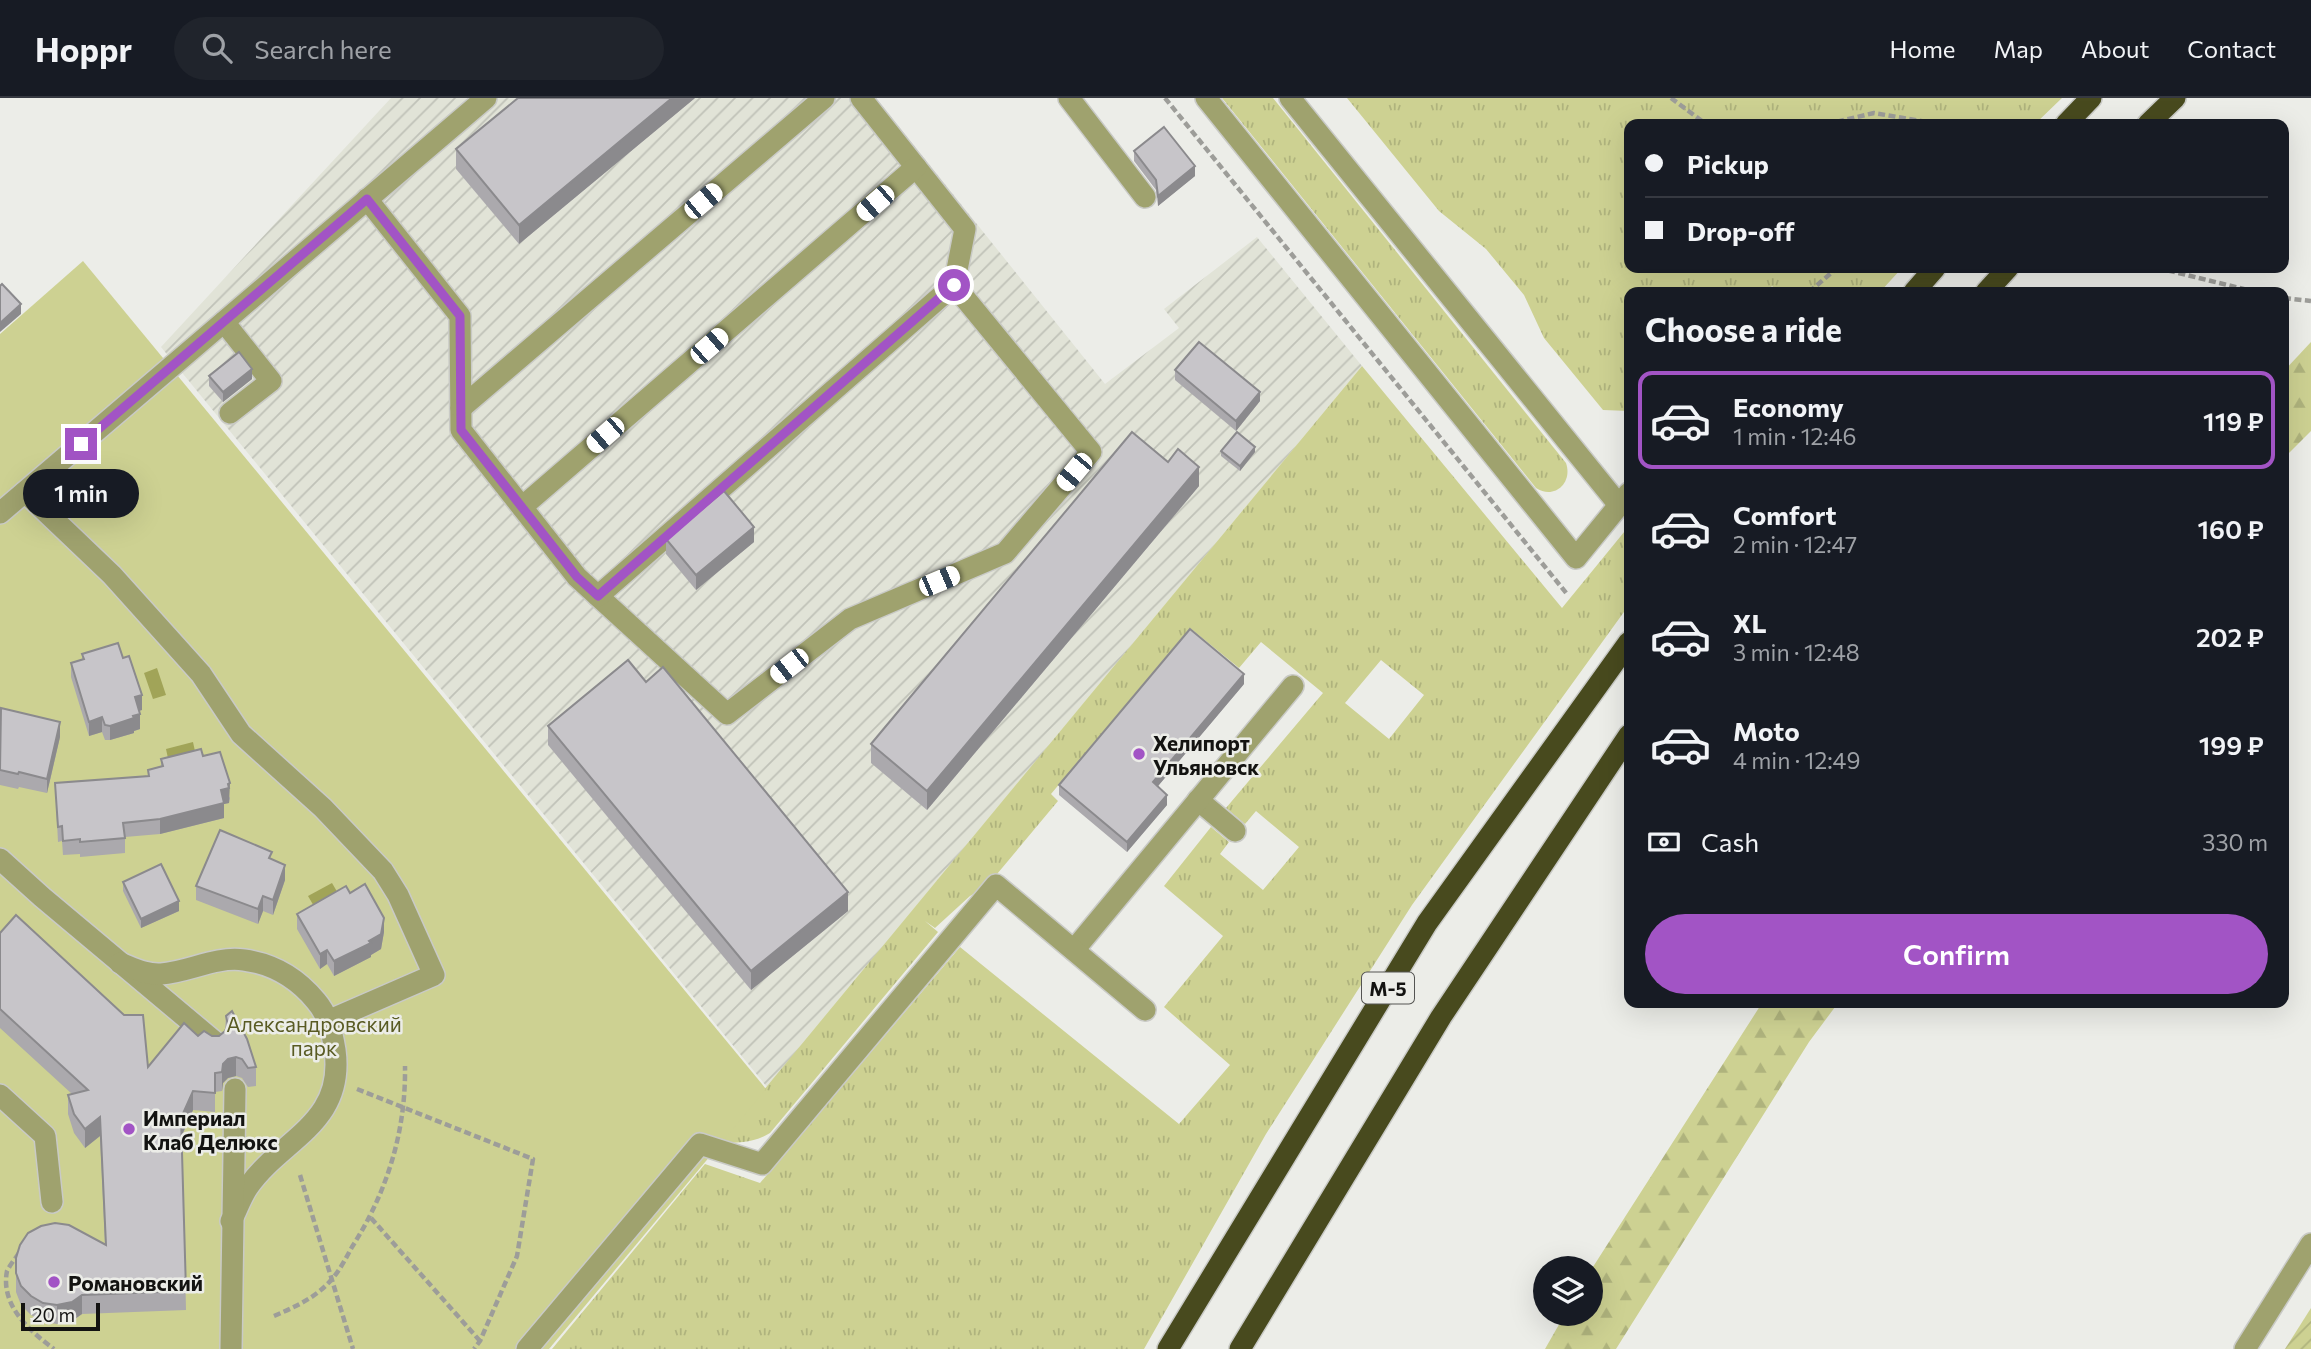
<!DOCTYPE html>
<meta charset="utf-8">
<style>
body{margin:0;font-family:Commissioner,sans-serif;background:#20242c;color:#f1f3f6;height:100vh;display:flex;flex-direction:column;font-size:26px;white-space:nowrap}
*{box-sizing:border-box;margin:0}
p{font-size:23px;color:#9ea1a6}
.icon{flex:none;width:38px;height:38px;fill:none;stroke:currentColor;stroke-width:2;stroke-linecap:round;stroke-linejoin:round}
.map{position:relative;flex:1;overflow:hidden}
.details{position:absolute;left:1624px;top:189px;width:665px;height:721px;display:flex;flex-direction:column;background:#171b24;border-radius:14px;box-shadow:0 7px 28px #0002}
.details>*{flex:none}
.hud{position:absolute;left:1624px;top:21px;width:665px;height:154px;border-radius:14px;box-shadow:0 7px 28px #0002;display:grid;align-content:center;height:154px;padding:0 21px;background:#171b24}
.buttons{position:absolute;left:1533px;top:1158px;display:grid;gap:14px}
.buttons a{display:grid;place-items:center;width:70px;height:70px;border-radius:50%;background:#171b24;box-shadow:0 7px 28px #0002;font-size:35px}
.scale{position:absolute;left:21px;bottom:18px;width:79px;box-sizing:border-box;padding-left:7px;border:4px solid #131311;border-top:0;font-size:19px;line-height:24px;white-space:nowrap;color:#131311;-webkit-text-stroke:5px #ecede8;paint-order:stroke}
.end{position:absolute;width:32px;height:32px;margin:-16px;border:9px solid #a254c5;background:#fff;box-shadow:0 0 0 4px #fff}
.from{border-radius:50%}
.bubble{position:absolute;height:49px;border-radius:24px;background:#171b24;box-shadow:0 7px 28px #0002;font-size:23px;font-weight:600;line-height:49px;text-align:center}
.car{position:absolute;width:21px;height:42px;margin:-21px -10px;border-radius:9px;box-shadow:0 0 5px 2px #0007;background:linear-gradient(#fff 24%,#345 0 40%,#fff 0 76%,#345 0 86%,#fff 0)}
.hud b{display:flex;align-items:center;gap:24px;height:66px;font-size:26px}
.hud b+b{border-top:2px solid #363941}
.hud i{width:18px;height:18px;background:#f1f3f6}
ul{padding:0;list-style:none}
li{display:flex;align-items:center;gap:21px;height:98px;margin:0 14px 10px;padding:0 7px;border:4px solid transparent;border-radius:14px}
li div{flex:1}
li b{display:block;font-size:26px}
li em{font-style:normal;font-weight:600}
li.selected{border-color:#a254c5}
li>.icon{width:63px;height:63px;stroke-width:1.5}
h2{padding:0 21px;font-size:32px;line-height:84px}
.pay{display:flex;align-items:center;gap:18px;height:77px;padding:0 21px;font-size:26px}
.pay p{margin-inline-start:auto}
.button{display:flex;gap:14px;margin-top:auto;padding:14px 21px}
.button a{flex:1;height:80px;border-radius:42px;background:#a254c5;color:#fff;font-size:28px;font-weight:600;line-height:80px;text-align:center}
header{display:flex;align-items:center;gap:42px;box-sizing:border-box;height:98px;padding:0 35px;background:#171b24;border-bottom:2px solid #363941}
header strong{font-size:33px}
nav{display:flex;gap:38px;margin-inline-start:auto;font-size:24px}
.search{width:490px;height:63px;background:#20242c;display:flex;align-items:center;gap:18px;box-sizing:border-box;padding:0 24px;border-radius:38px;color:#9ea1a6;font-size:26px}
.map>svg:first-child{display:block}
.industrial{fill:url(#industrial-furrows)}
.grass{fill:url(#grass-tufts);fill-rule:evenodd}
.forest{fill:url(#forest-firs)}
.park{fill:#cdd192}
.garden{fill:url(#garden-furrows)}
.water{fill:#a1a458}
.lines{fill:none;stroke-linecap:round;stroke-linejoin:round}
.minor-casing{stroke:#c9cac6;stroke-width:24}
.highway-casing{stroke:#c9cac6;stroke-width:24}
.path{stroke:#9d9d99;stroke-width:4.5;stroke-dasharray:7 3.5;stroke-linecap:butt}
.minor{stroke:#9fa26e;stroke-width:21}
.highway{stroke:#484a1e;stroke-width:21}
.wall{fill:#aba9ad}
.shaded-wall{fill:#8b8a8d}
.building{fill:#c7c5c9;stroke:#8b8a8d;stroke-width:2}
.route{stroke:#a254c5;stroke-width:9}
.poi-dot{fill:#a254c5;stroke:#ecede8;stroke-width:2.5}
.labels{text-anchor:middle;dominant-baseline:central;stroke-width:5;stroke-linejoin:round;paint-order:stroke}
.shield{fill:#ecede8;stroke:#545452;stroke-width:2}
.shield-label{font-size:19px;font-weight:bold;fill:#131311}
.poi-label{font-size:21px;font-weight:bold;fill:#131311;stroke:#ecede8;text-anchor:start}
.park-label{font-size:21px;fill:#595b23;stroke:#ecede8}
</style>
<header>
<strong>Hoppr</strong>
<div class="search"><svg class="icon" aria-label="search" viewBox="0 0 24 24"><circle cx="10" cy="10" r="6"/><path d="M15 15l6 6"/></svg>Search here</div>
<nav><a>Home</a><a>Map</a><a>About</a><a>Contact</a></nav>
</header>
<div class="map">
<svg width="2311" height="1251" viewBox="0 0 2311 1251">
<defs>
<pattern id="industrial-furrows" width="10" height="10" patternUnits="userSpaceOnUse" patternTransform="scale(1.75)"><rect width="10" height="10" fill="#e1e3d7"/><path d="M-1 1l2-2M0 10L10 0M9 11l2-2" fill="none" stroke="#c0c2b8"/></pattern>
<pattern id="grass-tufts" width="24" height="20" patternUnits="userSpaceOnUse" patternTransform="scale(1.75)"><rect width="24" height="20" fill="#cdd192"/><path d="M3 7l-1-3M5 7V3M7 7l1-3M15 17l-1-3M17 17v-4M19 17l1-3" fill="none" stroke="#afb37d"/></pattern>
<pattern id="forest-firs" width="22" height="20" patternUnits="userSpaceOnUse" patternTransform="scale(1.75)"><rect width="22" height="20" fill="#cdd192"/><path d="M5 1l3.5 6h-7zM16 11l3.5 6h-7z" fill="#afb37d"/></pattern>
<pattern id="garden-furrows" width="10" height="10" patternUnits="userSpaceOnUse" patternTransform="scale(1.75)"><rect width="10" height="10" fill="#cdd192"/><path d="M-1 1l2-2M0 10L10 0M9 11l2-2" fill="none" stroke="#afb37d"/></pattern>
</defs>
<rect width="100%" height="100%" fill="#ecede8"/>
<polygon class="industrial" points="391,0 876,0 1105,286 1179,230 1164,211 1257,139 1362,268 767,989 161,249"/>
<g class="grass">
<path d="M1222,0h51l293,365c7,20 -12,37 -30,25z"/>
<polygon points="1347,0 2062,0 2035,26 1629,26 1629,170 1902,170 1880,194 1778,194 1772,188 1767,194 1629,194 1629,313 1603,312 1544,240 1524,197 1486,151 1439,113"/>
<path d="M1362,268l200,242 67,-82v79l-217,300 -146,229 -122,215h-592l153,-185 55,19 200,-236 219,177 51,-59 -66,-58 59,-71 -59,-50 47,-59 18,15 -9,12 43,36 36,-43 -43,-36 -11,13 -19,-16 97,-115 -62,-51 -22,26 -49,-40 -139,166 7,7 -71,85 -17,10 -35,32 -10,-7 13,11 -168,201c-16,10 -31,10 -50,10zM1381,562l43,35 -35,44 -44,-36z"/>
</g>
<g class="forest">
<polygon points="2311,244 2311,333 2284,360 2284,273"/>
<polygon points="1762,905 1838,905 1809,944 1616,1251 1545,1251 1565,1216 1591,1216 1591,1172"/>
</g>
<polygon class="park" points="83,163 766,991 549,1251 0,1251 0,236"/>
<polygon class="garden" points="2311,1210 2311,1251 2285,1251"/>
<g class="water">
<polygon points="157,570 166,597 153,601 144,575"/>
<polygon points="193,644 196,658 169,665 166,651"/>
<polygon points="332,785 339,797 315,810 308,798"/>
</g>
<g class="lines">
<defs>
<g id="minor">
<polyline points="1069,0 1145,99"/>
<polyline points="1206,0 1576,460 1629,395"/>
<polyline points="1290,0 1619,407"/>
<polyline points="367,101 460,218 461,332 577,479 727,616 850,521 1005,455 1091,354 954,187 965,131 861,0"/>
<polyline points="224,224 271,283 230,315"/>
<polyline points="461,310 824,0"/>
<polyline points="25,394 112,477 201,576 241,636 323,710 383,773 398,797 434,877 328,923"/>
<polyline points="522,409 916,69"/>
<polyline points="0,415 486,0"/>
<polyline points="598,498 954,187"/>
<polyline points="1198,702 1235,733"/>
<polyline points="0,761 42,799 215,944"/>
<polyline points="1074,852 1293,588"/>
<path d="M120,865c13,5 26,12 41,11 28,-2 54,-18 83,-14 30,4 53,18 72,41 12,14 16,31 19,49 10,74 -54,89 -87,137 -7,10 -11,23 -17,34"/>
<polyline points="0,997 45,1038 52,1104"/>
<polyline points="231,1251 235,991"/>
<polyline points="527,1251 700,1046 762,1066 996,787 1145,912"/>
<polyline points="2245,1251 2311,1146"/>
</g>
<g id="highway">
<polyline points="2066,26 2091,0"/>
<polyline points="2148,26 2175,0"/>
<polyline points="1914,194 1935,170"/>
<polyline points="1986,194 2008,170"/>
<polyline points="1168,1251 1427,825 1629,544"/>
<polyline points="1240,1251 1441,919 1629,637"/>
</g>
</defs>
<use href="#minor" class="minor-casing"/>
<use href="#highway" class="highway-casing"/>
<g class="path">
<polyline points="1165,0 1567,496"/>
<polyline points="1671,0 1706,26"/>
<polyline points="1827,26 1874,15 1939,26"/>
<polyline points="2158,170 2256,194"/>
<polyline points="1809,194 1837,170"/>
<polyline points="2284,200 2311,203"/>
<polyline points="357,991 533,1061 517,1158 480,1243 474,1251"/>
<polyline points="300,1077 353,1251"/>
<polyline points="371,1120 480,1243"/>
<path d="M19,1155c-4,6 -9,12 -12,18 -7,35 24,61 47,78"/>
<path d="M274,1218c21,-9 43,-19 58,-37 8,-9 14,-21 20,-32 35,-55 54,-115 53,-181"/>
</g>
<use href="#minor" class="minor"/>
<use href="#highway" class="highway"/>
</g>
<g class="wall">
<polygon points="695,0 519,146 456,71 456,51"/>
<polygon points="1134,53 1195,78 1158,108 1156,92 1134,63"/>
<polygon points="1175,272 1260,303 1236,333 1175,282"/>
<polygon points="209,278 252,281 223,304 209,288"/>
<polygon points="1221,353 1255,354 1240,373 1221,358"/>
<polygon points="1168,364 1199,388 927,712 871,665 871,646"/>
<polygon points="666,441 754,444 696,492 666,456"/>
<polygon points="82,556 142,612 139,613 140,631 134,633 134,635 110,642 105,642 102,634 89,638 71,579 71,565 82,561"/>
<polygon points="646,584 848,813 751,892 548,647 548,628"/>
<polygon points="1244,586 1158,688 1167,707 1127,754 1059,697 1059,687"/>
<polygon points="0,613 60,639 47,695 19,689 18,691 0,687"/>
<polygon points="203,658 230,700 229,705 224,706 224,720 160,736 125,739 125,755 80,759 80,756 63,757 62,743 58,744 55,685 148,678 148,672 161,668 161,661"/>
<polygon points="272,761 285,782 273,817 263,813 258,826 196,802 196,788"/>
<polygon points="123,784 179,813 141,830 123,793"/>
<polygon points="350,795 384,834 381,851 371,857 371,859 334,878 327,866 320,871 297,831 297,816"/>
<polygon points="0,835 148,969 198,938 219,938 225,933 226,918 256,969 256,988 248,989 242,980 236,978 228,980 223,985 222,993 215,994 215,1014 193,1012 182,1038 186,1212 82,1216 72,1223 57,1226 43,1224 31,1217 21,1207 16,1194 16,1160 105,1146 100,1038 85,1050 74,1035 68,1016 68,997 72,996 0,930"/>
</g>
<g class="shaded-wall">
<polygon points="672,0 695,0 519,146 519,127"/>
<polygon points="1195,68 1195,78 1158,108 1158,98"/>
<polygon points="21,206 21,216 0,234 0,225"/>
<polygon points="252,271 252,281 223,304 223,294"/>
<polygon points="1260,294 1260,303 1236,333 1236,323"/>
<polygon points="1255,349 1255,354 1240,373 1240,368"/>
<polygon points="1199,369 1199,388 927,712 927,693"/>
<polygon points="754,429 754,444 696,492 696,477"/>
<polygon points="1244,576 1244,586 1153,694 1153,684"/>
<polygon points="142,597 142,612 135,614 135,599"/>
<polygon points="140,616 140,631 134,633 134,635 110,642 110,628"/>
<polygon points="102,619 102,634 89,638 89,624"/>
<polygon points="60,624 60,639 47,695 47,681"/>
<polygon points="230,685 229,705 224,706 224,720 160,736 160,721 221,692"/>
<polygon points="1167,697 1167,707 1127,754 1127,744"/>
<polygon points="285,767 285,782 273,817 273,802"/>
<polygon points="848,794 848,813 751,892 751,873"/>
<polygon points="263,798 263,813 258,826 258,811"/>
<polygon points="179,803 179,813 141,830 141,821"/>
<polygon points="384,820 384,834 381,851 371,857 371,859 334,878 334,863"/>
<polygon points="327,852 327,866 320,871 320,856"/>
<polygon points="236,959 236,978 228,980 223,985 222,993 222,974 223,966 228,961"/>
<polygon points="193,993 193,1012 181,1039 181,1020"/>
<polygon points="100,1019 100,1038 85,1050 85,1031"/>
<polygon points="82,1197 82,1216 72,1223 57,1226 57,1207"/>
</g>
<g class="building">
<polygon points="518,0 672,0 519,127 456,51"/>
<polygon points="1164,29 1195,68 1158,98 1156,82 1134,53"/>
<polygon points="2,186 21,206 0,225 0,188"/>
<polygon points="1199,244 1260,294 1236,323 1175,272"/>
<polygon points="239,254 252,271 223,294 209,278"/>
<polygon points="1132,334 1168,364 1178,351 1199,369 927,693 871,646"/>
<polygon points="1237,334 1255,349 1240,368 1221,353"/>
<polygon points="724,393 754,429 696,477 666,441"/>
<polygon points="1190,531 1244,576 1153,684 1167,697 1127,744 1059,687"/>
<polygon points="118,545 123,560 129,558 142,597 135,599 140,616 133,618 134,620 110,628 105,627 102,619 89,624 71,565 84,561 82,556"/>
<polygon points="628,562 646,584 663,569 848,794 751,873 548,628"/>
<polygon points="1,610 60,624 47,681 19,674 18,676 0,672"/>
<polygon points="201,651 203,658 220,654 230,685 228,686 229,690 221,692 224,705 160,721 123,725 125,740 80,744 80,741 63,743 62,728 58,729 55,685 149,678 148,672 163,668 161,661"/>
<polygon points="220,732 272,754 269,760 285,767 273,802 263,798 258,811 196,788"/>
<polygon points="161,766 179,803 141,821 123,784"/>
<polygon points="365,786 384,820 381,836 369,843 371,845 334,863 327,852 320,856 297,816 346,788 350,795"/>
<polygon points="16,817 124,917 143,917 148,969 184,925 198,938 204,933 212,938 219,938 225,933 228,927 226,918 232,913 247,941 256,969 248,970 242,961 236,959 228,961 223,966 222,974 215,975 215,995 193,993 181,1020 186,1193 82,1197 72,1204 57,1207 43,1205 31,1198 21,1188 16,1175 16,1160 20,1147 28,1135 41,1128 55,1125 69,1127 106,1147 100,1019 85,1031 74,1016 68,997 88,992 0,911 0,835"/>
</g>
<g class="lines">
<polyline class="route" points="81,346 367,101 460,218 461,332 577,479 598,498 954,187"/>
</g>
<g class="poi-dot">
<circle cx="1139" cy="656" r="7"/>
<circle cx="129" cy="1031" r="7"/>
<circle cx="54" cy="1184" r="7"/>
</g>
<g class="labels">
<rect class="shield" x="1362" y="874.5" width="52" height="31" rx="5"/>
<g class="shield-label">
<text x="1388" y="890">М-5</text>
</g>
<g class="poi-label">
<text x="1153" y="644">Хелипорт<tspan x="1153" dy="24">Ульяновск</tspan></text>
<text x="143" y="1019">Империал<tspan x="143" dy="24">Клаб Делюкс</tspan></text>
<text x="68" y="1184">Романовский</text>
</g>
<g class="park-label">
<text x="314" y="925">Александровский<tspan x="314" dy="24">парк</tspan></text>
</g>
</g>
</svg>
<div class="buttons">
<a><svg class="icon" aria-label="layers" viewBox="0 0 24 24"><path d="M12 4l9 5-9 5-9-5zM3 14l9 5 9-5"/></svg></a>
</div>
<div class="scale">20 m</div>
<i class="end from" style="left:954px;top:187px"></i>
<i class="end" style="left:81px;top:346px"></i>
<div class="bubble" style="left:23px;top:371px;width:116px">1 min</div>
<i class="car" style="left:703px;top:103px;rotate:50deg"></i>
<i class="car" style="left:875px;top:105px;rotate:229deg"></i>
<i class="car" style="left:709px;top:248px;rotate:49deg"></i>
<i class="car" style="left:605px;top:337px;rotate:229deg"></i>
<i class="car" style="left:1074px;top:374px;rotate:220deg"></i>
<i class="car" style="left:939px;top:483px;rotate:67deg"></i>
<i class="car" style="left:789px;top:568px;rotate:232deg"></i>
<div class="hud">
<b><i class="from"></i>Pickup</b>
<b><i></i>Drop-off</b>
</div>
<section class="details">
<h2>Choose a ride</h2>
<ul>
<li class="selected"><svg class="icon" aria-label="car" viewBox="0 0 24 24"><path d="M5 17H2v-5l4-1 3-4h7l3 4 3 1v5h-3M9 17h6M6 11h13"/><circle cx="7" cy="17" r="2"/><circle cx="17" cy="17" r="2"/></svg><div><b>Economy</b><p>1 min · 12:46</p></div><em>119 ₽</em></li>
<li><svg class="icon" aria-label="car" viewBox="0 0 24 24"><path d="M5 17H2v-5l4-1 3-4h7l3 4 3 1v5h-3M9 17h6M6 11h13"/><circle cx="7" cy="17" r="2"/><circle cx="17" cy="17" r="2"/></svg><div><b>Comfort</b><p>2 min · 12:47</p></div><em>160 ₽</em></li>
<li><svg class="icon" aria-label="car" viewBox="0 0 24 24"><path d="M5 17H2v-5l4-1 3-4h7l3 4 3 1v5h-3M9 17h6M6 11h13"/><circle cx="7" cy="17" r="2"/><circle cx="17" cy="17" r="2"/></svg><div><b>XL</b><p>3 min · 12:48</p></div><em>202 ₽</em></li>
<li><svg class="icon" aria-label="car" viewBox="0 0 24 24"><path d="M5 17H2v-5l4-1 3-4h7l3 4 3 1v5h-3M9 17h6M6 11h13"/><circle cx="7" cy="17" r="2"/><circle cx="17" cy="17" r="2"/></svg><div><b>Moto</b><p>4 min · 12:49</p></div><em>199 ₽</em></li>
</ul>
<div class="pay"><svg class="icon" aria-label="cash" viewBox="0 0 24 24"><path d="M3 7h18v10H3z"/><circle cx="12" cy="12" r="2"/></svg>Cash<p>330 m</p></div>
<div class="button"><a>Confirm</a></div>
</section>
</div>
